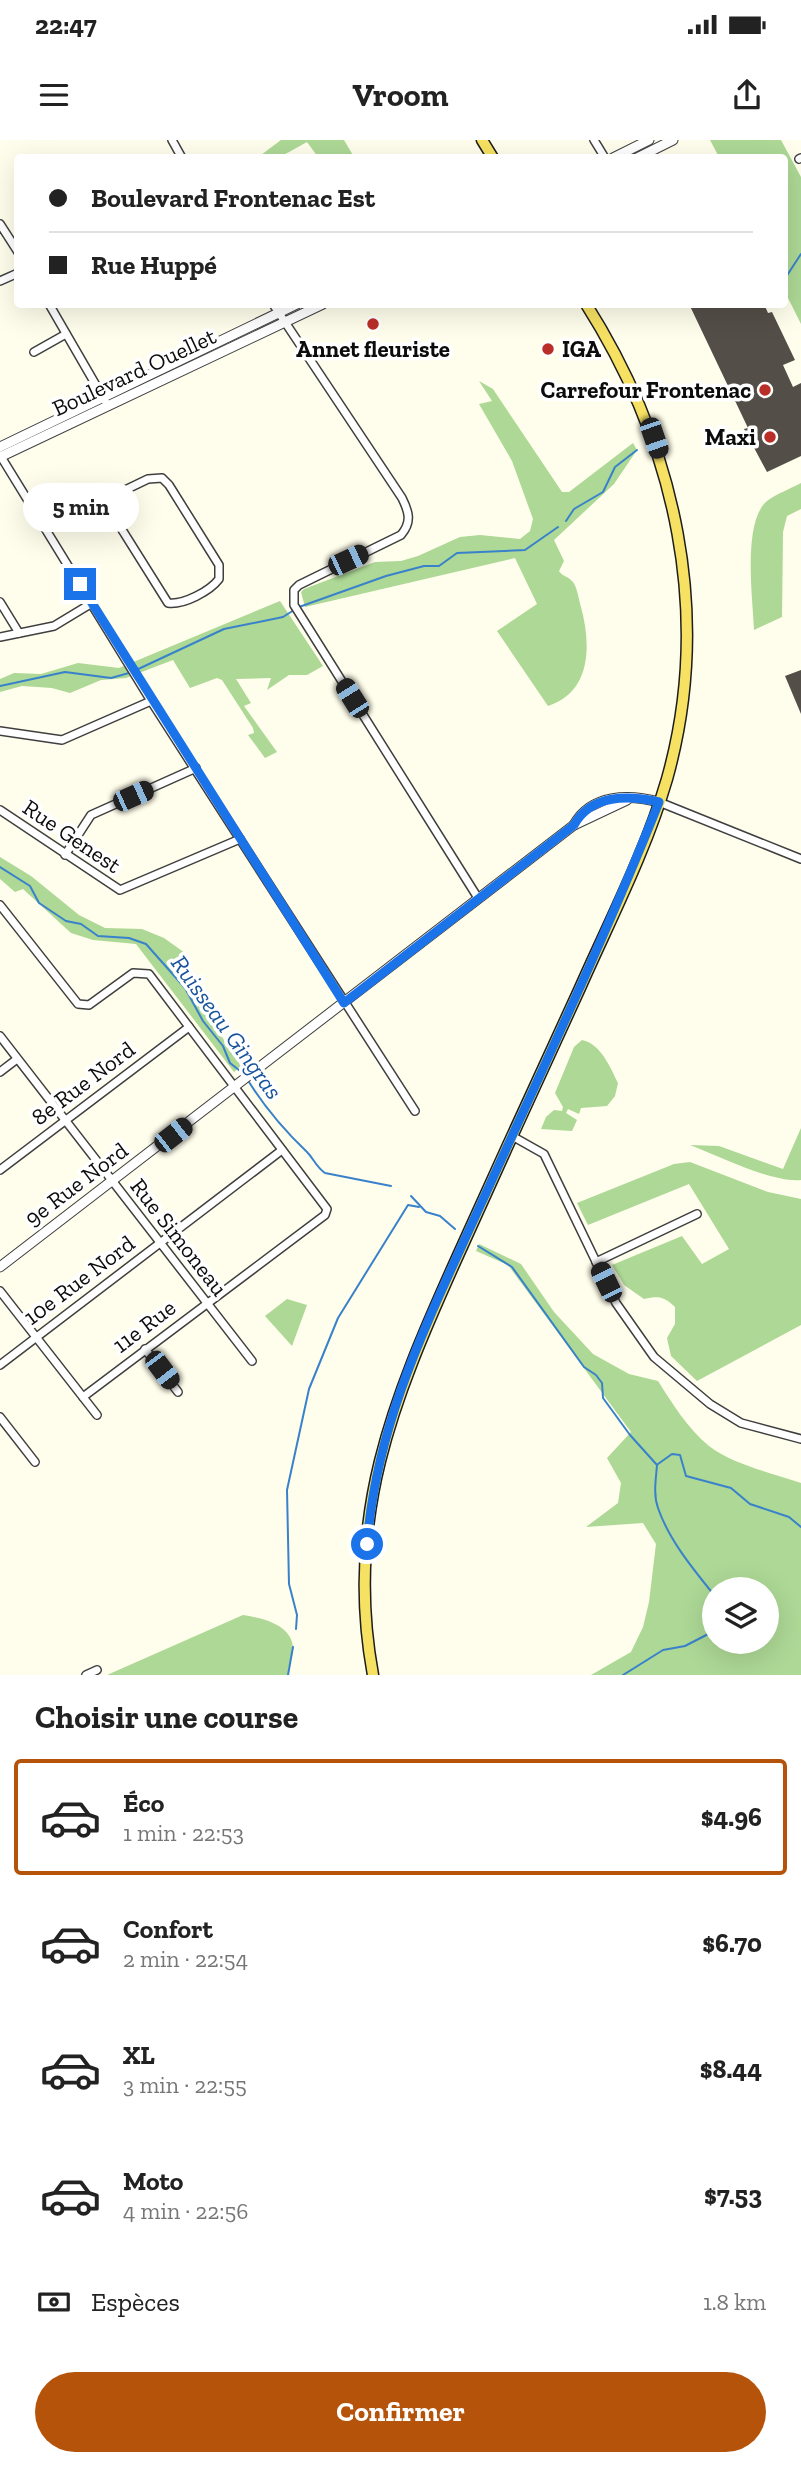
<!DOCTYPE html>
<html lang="fr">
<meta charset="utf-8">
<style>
body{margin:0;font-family:"Zilla Slab",serif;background:#f6f6f6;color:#222;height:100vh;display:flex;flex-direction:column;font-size:26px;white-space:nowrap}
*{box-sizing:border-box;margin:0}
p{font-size:23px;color:#767676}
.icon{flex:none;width:38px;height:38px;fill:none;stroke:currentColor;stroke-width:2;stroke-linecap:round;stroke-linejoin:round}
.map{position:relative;height:1535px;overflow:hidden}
.side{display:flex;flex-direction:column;background:#fff;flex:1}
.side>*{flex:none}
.guide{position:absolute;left:14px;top:14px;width:774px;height:154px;border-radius:7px;box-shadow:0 7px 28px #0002;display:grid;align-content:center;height:154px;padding:0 35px;background:#fff}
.buttons{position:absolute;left:702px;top:1437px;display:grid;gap:14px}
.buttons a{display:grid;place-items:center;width:77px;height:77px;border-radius:50%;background:#fff;box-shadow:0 7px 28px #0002;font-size:35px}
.end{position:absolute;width:32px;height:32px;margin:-16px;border:9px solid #1a73e8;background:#fff;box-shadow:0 0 0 4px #fff}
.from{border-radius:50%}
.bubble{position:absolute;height:49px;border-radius:24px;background:#fff;box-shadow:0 7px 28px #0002;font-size:23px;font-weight:700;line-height:49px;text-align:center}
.car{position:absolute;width:21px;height:42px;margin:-21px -10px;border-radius:9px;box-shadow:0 0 5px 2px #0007;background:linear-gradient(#222 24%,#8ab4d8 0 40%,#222 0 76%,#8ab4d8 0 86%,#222 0)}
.guide b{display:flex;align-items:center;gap:24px;height:66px;font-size:26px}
.guide b+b{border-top:2px solid #e0e0e0}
.guide i{width:18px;height:18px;background:#222}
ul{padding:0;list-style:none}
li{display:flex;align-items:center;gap:21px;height:116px;margin:0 14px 10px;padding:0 21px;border:4px solid transparent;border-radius:7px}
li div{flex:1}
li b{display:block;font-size:26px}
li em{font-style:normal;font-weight:700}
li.on{border-color:#b45309}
li>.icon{width:63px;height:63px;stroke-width:1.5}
h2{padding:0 35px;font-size:32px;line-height:84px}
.pay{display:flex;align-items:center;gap:18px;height:77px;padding:0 35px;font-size:26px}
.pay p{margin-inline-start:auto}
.primary-button{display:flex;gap:14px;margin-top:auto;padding:14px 35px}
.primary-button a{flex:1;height:80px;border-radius:42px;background:#b45309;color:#fff;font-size:28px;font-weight:700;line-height:80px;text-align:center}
.status{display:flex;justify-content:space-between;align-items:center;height:49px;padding:0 35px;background:#fff;direction:ltr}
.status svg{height:19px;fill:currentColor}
header{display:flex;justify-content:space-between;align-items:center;height:91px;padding:0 35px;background:#fff;font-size:32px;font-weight:700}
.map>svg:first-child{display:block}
.forest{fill:#add895;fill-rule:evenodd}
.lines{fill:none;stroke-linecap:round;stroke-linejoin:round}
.stream{stroke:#3982cb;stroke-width:2}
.building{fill:#544e48}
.minor-casing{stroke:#3f3f3f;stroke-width:10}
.tertiary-casing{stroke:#3f3f3f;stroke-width:11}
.primary-casing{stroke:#1d1d1d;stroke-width:13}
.minor{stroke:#fff;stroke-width:7}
.tertiary{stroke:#fff;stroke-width:9}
.primary{stroke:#f6e163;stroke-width:10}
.route{stroke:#1a73e8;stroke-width:9}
.poi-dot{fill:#b92e27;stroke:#fff;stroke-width:2.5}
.labels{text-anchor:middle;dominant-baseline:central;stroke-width:7;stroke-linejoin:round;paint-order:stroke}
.poi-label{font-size:23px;font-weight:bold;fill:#0c0c0c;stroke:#fff;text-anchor:end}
.street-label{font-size:23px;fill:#0c0c0c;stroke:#fff}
.water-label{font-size:24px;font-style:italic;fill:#18549b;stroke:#fff}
</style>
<div class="status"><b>22:47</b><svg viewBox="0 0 49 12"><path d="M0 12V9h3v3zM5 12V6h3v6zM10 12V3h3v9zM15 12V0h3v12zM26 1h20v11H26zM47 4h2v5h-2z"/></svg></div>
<header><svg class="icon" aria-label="menu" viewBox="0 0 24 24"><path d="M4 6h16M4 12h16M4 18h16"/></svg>Vroom<svg class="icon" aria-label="share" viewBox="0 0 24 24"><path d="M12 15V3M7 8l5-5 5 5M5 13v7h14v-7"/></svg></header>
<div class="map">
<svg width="801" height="1535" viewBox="0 0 801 1535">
<rect width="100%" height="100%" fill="#fffdeb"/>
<g class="forest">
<polygon points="281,0 344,0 354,17 318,17 307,2 280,17 262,17 261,15"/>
<polygon points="710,0 781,0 801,37 801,184 784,150 784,18 719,17"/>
<path d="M479,241l14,8 69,103h7l64,-49 4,7 -23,34 -60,56 10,21 -5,10c4,6 9,5 13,10 5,4 7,20 9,26 10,37 11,85 -33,99l-51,-75 40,-27 -22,-46 -210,49 -4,-15 3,-3 71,-27 26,-1 17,-5 42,-19 20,-2 40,4 10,-8 3,-12 -21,-58 -33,-57 13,-3z"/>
<path d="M801,343v26l-14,7 -4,16 -1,85 -28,13c-1,-30 -12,-108 13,-129 9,-7 23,-12 34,-18z"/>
<polygon points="280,461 323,526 307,535 289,535 267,550 271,538 236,539 251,563 244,566 277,612 265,618 248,595 254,593 253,588 222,540 217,538 190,548 173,520 126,538 101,540 70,553 52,548 22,546 0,552 0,539 14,533 41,534 78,523 119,528"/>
<path d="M0,717l31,19 48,39 26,13 37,1 22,9 21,15c2,8 0,15 2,22 7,25 38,70 57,88l-10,9 -98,-128 -43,-4 -22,-7 -48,-44 -8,3 -15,-13z"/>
<path d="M582,900c19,4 28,27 36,43l-3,13 -8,10 -26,2 -2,6 -11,-5 -2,4 11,7 -5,11 -31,-2 5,-12 8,-7 8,1 1,-4 -8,-14 19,-46z"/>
<path d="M801,988v52c-29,3 -82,-24 -111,-35l29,1 64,23z"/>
<path d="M690,1022l78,30 33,7v126l-104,56 -26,-25 -4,-18 8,-14v-17c-11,-11 -17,-11 -31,-8l-20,-14 -12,-20 70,-29 20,28 27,-15 -40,-65 -101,41 -11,-22 97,-39z"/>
<path d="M479,1104l42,20 33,48 39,42 36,20 29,7c14,22 30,48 51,65 25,19 63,27 92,37v192h-210l40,-23 12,-25 6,-25 7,-58 -13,-21 -57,4 32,-24 3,-20 -14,-25 24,-26 -123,-167 -32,-14zM714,1449h52v53h-52z"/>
<polygon points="287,1159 307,1165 292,1206 265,1176"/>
<path d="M243,1475c18,3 48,9 50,32 1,9 -6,19 -5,28h-181z"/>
</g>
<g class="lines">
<g class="stream">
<polyline points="784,140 801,114"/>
<polyline points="566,381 574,369 603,352 615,327 637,310"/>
<polyline points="299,467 386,436 424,426 439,426 457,413 525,410 558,387"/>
<polyline points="134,531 224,489 283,477 294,470"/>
<polyline points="0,546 65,532 111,538 129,533"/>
<polyline points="0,727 30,746 39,763 66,781 81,784 98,796 129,798 146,804 185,848 203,881 223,906 230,923 244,934"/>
<path d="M249,942c17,27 35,48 58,70 7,7 9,15 18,21l66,13"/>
<polyline points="411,1056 426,1072 440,1076 455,1089"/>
<polyline points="478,1106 512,1127 584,1227 596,1235 602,1243 603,1258 630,1295 657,1325"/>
<polyline points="658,1324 672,1314 680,1315 686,1336 731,1348 750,1364 789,1377 801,1387"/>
<path d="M657,1325c-1,14 -4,29 1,43 11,32 35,61 56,87"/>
<polyline points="296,1489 297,1475 289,1444 287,1350 309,1249 338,1178 408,1065 419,1067"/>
<polyline points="288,1535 293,1507"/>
<polyline points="623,1535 663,1510 685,1506 714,1491"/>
</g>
</g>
<g class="building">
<polygon points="689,164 764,164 768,173 772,172 795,220 783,225 793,247 801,243 801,316 767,332 744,289 748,288"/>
<polygon points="801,530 801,574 785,536"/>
</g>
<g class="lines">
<defs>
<g id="minor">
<polyline points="172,0 182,18"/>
<polyline points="594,0 605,18"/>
<polyline points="799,19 801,18"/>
<polyline points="0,84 18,112"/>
<polyline points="0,141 18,133"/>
<polyline points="49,164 108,266"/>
<path d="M273,164l129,194c7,14 10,24 -1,37l-102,50 -5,5v15l184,293"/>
<polyline points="34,212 66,194"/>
<polyline points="0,315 151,561 415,971"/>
<path d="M46,388l102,-49 14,-1 7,7 50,80v14c-9,12 -35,26 -51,24l-64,-102"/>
<polyline points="0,462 19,493"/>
<polyline points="0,497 54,486 92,463"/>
<polyline points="0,591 62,600 151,561"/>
<polyline points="659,662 801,719"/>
<polyline points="0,670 120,750 240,699"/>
<polyline points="65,715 91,675 196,628"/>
<polyline points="0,765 78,864 89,865 133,833 149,834 327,1069 325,1075 83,1257"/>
<polyline points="0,896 252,1221"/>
<polyline points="0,932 17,919"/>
<polyline points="512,996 544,1014 616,1163 654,1217 710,1264 741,1283 801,1299"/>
<polyline points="0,1030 189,887"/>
<polyline points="596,1122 697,1074"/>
<polyline points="0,1151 97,1275"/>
<polyline points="145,1209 178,1252"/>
<polyline points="0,1225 282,1010"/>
<polyline points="0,1277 35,1322"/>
<polyline points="86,1535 97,1530"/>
</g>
<g id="tertiary">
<polyline points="613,18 649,0"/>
<polyline points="637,18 673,0"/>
<polyline points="0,307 297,164"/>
<polyline points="0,317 323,164"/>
<path d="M574,685c17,-31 55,-31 85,-23"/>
<polyline points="0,1127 574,685 627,660"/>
</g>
<g id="primary">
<polyline points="482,0 493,18"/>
<path d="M373,1535c-29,-157 20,-275 83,-415 41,-91 82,-181 124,-272 30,-68 66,-137 87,-209 46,-164 9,-333 -81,-475"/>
</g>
</defs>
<use href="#minor" class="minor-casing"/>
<use href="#tertiary" class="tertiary-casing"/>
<use href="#primary" class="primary-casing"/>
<use href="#minor" class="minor"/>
<use href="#tertiary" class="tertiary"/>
<use href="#primary" class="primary"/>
</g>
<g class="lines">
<path class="route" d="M80,444l264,419 230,-178c17,-31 55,-30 85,-23 -54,136 -117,268 -178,402 -51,113 -104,214 -114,340"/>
</g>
<g class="poi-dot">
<circle cx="373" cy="184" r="7"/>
<circle cx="548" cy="209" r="7"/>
<circle cx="765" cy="250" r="7"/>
<circle cx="770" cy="297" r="7"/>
</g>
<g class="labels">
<g class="poi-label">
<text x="373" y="209" text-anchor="middle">Annet fleuriste</text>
<text x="562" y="209" text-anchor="start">IGA</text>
<text x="751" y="250">Carrefour Frontenac</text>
<text x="756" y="297">Maxi</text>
</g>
<g class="street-label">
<text transform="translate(134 232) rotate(-25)">Boulevard Ouellet</text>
<text transform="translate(72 696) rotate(34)">Rue Genest</text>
<text transform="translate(83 943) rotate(-37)">8e Rue Nord</text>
<text transform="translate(76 1044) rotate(-37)">9e Rue Nord</text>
<text transform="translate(179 1097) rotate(52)">Rue Simoneau</text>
<text transform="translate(79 1140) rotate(-37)">10e Rue Nord</text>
<text transform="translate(144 1186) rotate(-37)">11e Rue</text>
</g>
<g class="water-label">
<text transform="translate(227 887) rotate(54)">Ruisseau Gingras</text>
</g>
</g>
</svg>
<div class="buttons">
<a><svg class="icon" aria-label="layers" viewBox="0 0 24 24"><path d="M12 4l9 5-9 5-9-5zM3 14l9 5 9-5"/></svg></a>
</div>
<i class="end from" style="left:367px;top:1404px"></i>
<i class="end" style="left:80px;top:444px"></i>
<div class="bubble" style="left:23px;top:343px;width:116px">5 min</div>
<i class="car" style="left:654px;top:298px;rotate:161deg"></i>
<i class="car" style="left:348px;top:420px;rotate:65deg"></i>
<i class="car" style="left:352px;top:558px;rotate:328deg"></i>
<i class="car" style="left:133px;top:656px;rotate:66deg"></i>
<i class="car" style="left:173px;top:995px;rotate:52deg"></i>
<i class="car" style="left:606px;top:1142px;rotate:334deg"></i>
<i class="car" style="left:162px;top:1230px;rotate:143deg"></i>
<div class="guide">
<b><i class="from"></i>Boulevard Frontenac Est</b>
<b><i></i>Rue Huppé</b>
</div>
</div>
<section class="side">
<h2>Choisir une course</h2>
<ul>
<li class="on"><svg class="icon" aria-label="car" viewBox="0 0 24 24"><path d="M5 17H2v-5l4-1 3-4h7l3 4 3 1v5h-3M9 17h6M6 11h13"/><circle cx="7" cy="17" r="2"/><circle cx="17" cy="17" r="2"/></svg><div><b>Éco</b><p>1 min · 22:53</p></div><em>$4.96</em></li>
<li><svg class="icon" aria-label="car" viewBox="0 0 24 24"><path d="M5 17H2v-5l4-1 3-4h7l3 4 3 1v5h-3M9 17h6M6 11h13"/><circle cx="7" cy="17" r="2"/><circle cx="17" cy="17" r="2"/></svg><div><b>Confort</b><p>2 min · 22:54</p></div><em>$6.70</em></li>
<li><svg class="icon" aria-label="car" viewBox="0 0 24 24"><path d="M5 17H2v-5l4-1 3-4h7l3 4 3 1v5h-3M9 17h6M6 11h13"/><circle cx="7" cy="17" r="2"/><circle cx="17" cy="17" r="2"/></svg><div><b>XL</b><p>3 min · 22:55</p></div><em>$8.44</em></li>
<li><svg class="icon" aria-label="car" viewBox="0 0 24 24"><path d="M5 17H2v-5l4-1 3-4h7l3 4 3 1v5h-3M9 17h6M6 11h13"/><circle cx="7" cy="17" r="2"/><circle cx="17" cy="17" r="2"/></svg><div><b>Moto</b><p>4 min · 22:56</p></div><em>$7.53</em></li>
</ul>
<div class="pay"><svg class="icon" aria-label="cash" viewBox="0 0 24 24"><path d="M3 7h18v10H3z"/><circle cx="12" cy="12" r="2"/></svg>Espèces<p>1.8 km</p></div>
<div class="primary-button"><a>Confirmer</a></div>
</section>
